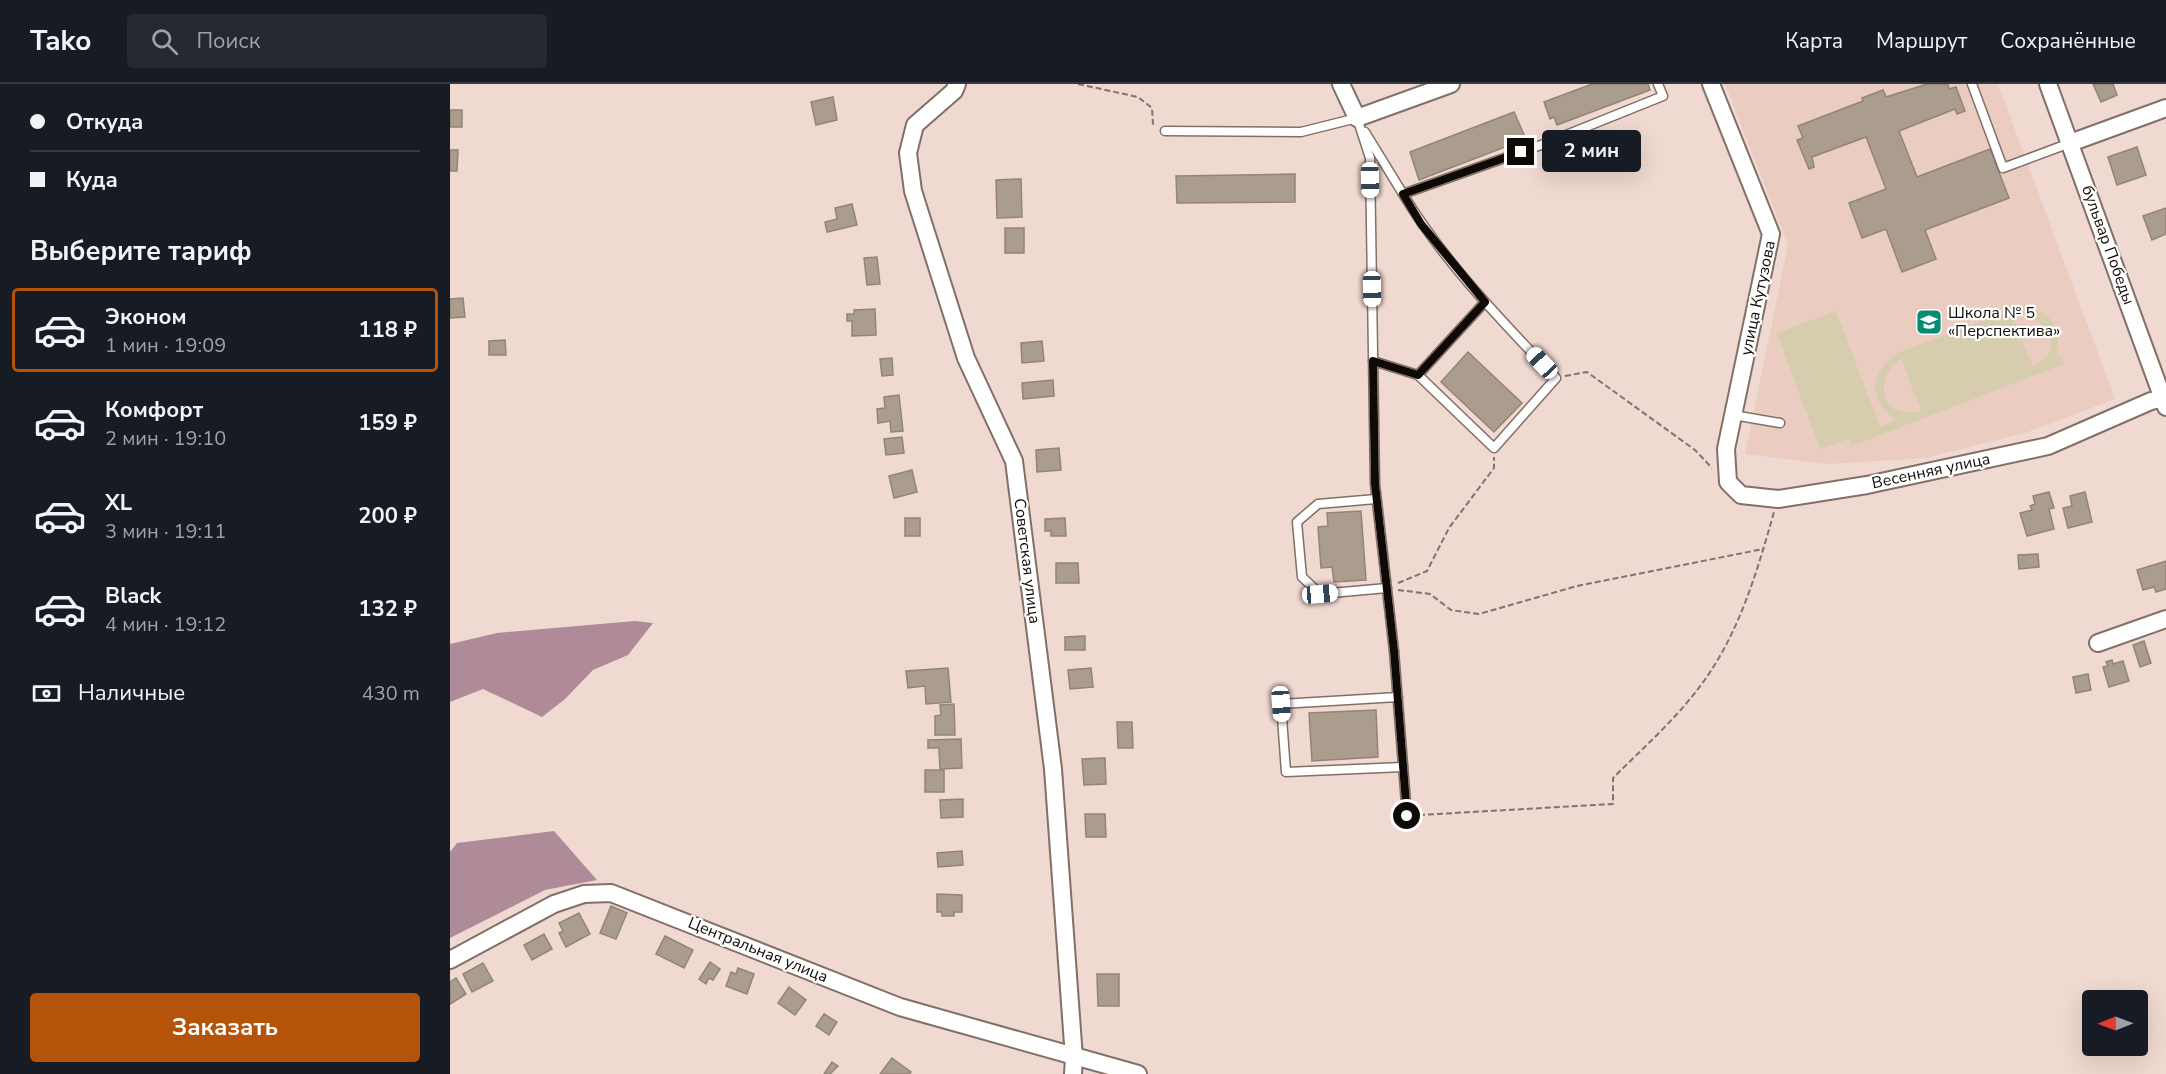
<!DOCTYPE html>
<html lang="ru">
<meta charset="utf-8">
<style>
body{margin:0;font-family:"Nunito Sans",sans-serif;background:#242831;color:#f1f3f6;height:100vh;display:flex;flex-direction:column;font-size:22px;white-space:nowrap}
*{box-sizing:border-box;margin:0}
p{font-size:20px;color:#9ea1a6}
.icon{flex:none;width:33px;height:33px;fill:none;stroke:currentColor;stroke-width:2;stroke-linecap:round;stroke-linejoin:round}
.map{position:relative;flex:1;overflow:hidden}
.panel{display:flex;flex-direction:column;background:#171b24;width:450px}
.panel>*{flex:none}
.banner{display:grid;align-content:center;height:132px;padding:0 30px;background:#171b24}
.needle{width:39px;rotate:269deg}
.tools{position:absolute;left:1632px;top:906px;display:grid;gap:12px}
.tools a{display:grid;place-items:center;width:66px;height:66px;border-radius:6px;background:#171b24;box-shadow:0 6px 24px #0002;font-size:30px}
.end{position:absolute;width:27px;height:27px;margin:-14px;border:8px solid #100a07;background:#fff;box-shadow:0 0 0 3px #fff}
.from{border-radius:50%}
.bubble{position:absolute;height:42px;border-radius:6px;background:#171b24;box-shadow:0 6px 24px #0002;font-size:20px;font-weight:700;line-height:42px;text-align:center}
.car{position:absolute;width:18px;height:36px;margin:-18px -9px;border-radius:8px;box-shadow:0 0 4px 2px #0007;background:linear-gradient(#fff 24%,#345 0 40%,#fff 0 76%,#345 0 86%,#fff 0)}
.banner b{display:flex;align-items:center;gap:21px;height:57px;font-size:22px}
.banner b+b{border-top:2px solid #363941}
.banner i{width:15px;height:15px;background:#f1f3f6}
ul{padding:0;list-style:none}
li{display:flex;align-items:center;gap:18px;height:84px;margin:0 12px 9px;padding:0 18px;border:3px solid transparent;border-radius:6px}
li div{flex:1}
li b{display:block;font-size:22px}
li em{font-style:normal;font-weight:700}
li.active{border-color:#b45309}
li>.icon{width:54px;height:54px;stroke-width:1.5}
h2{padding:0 30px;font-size:27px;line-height:72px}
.pay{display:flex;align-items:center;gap:15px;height:66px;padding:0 30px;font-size:22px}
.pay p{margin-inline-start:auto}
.button{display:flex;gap:12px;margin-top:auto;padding:12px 30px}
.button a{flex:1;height:69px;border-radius:6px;background:#b45309;color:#fff;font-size:24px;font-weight:700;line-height:69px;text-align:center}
header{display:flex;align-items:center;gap:36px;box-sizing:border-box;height:84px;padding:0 30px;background:#171b24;border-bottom:2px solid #363941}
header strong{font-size:28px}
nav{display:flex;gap:33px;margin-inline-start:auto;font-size:21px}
.search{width:420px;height:54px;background:#242831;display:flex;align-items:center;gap:15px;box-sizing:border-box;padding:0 21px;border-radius:6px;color:#9ea1a6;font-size:22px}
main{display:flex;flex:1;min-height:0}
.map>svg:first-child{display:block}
.built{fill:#eaccc0}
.green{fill:#d5cdae;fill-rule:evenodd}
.water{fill:#af8b9a}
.building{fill:#ab9d8e;stroke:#928576;stroke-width:1.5}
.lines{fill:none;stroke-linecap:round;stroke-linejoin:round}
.lane-casing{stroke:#826f67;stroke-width:11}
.street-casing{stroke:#826f67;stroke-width:20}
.path{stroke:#81736d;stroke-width:2;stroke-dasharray:6 3;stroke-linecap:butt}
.lane{stroke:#fff;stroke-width:8}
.street{stroke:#fff;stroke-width:16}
.route{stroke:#100a07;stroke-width:8}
.labels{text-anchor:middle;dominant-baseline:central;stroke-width:4.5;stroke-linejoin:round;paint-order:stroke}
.street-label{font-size:16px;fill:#100a07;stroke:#fff}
.poi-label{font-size:16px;fill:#100a07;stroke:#fff;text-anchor:start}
</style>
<header>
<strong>Tako</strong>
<div class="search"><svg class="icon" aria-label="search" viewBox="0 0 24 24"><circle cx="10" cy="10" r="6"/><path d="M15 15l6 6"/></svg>Поиск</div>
<nav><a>Карта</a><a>Маршрут</a><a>Сохранённые</a></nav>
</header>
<main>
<section class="panel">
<div class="banner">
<b><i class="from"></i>Откуда</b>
<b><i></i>Куда</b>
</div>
<h2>Выберите тариф</h2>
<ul>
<li class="active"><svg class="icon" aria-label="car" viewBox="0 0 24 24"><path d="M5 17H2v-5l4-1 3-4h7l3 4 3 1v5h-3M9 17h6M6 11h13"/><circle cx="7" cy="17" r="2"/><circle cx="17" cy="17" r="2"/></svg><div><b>Эконом</b><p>1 мин · 19:09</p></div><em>118 ₽</em></li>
<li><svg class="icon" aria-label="car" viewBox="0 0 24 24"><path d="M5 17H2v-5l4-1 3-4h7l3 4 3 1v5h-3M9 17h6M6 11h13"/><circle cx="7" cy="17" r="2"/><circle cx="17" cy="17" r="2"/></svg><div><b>Комфорт</b><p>2 мин · 19:10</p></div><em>159 ₽</em></li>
<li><svg class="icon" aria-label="car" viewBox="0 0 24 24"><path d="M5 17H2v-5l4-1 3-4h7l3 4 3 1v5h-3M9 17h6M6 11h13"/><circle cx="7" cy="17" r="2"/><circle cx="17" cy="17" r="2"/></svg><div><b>XL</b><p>3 мин · 19:11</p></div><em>200 ₽</em></li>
<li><svg class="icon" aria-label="car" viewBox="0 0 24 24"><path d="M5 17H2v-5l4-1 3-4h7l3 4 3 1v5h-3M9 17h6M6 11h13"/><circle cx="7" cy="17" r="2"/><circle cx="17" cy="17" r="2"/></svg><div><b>Black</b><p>4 мин · 19:12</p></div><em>132 ₽</em></li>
</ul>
<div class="pay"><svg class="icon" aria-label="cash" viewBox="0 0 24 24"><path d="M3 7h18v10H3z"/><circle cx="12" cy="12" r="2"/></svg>Наличные<p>430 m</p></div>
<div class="button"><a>Заказать</a></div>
</section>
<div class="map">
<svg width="1716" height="990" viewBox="0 0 1716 990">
<rect width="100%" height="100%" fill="#efd9d0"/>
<polygon class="built" points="1275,0 1548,0 1665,315 1575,349 1476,374 1377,380 1295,370 1338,161"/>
<path class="green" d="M1576,223c29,7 36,22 30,51l5,-2 3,8 -212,82 -3,-7 -29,10 -43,-116 59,-22 44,116 16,-7c-29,-21 -27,-47 2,-67l112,-43zM1575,231c28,10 37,36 8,52l-21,-51zM1451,275l20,51v1c-39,10 -50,-32 -20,-52z"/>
<g class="water">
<polygon points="185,537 203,539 178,571 143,586 115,615 92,633 33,605 0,618 0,560 47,549"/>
<polygon points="104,747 147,796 95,806 0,854 0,768 7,759"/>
</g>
<g class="building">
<polygon points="1142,0 1198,0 1200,6 1107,41 1104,33 1100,35 1094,18"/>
<polygon points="1477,0 1498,0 1499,5 1506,3 1515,27 1507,30 1505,25 1449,47 1467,93 1540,65 1559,114 1475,146 1486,175 1452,188 1436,145 1412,154 1399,119 1436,105 1416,53 1362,73 1364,83 1359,85 1347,56 1353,54 1348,42 1413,17 1412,14 1433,6 1436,13"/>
<polygon points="1643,0 1663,0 1667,11 1651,18"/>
<polygon points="383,13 387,36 366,41 361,18"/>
<rect x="0" y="26" width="12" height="17"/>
<polygon points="1064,28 1076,55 969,96 960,68"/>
<polygon points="1687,63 1696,91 1667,101 1658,73"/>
<polygon points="0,66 8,66 7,87 0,87"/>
<polygon points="845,90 845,118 727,119 726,92"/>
<polygon points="571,95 572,133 547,134 546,96"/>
<polygon points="402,120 407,141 377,148 375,138 387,135 385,124"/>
<polygon points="1716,124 1716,150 1702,156 1693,132"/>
<rect x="555" y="144" width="19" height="25"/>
<polygon points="427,173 430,200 417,201 414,174"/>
<polygon points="13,214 15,233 0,234 0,215"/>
<polygon points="425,225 426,251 402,252 402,237 397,237 397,230 404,230 404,226"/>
<polygon points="55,256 56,271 39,271 39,257"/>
<polygon points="592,257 594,277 572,279 571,259"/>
<polygon points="1018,268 1072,319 1044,348 991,298"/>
<polygon points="442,274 443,291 432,292 430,275"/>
<polygon points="603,296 604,312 573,315 572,299"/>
<polygon points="449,311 453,347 441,348 440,337 428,339 427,325 435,324 434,313"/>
<polygon points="452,353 454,369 436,371 434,355"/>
<polygon points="609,364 611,386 587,388 586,366"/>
<polygon points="462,386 467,408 444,414 439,392"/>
<polygon points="1599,408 1604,424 1599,425 1604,445 1577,452 1570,429 1582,426 1580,422 1585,420 1583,412"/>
<polygon points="1635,408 1642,438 1618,444 1613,424 1622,422 1620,412"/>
<polygon points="911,427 916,496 884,498 882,483 871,484 868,443 878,442 877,429"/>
<rect x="455" y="434" width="15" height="18"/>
<polygon points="615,434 616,452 601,452 601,447 595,447 595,435"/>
<polygon points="1588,470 1589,483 1569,485 1568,471"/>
<polygon points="1716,477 1716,505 1706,508 1704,503 1693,506 1687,486"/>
<polygon points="606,479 628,479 629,499 606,499"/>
<polygon points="635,552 635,566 615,566 615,553"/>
<polygon points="1694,557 1701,579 1690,583 1683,561"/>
<polygon points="1662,576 1663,580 1673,577 1679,597 1659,603 1653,583 1658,582 1656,578"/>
<polygon points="498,584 501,618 476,620 475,602 458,604 456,587"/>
<polygon points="641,584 643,603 620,605 618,586"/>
<polygon points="1638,590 1641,606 1626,609 1623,593"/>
<polygon points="504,620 505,651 485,651 485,632 491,631 490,621"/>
<polygon points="926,626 928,673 862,677 859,629"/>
<polygon points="667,638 682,638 683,664 668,664"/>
<polygon points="511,655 512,684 490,685 489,664 478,664 478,656"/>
<polygon points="655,674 656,700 634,701 632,675"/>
<rect x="475" y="686" width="19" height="22"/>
<polygon points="513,715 513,733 491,734 490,716"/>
<polygon points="635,730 655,730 656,753 636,753"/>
<polygon points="512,767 513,781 488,783 487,769"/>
<polygon points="487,810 512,811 512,828 504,828 504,832 492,832 492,828 487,828"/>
<polygon points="161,822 177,829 166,855 150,849"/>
<polygon points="129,829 140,850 116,863 109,849 113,847 109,839"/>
<polygon points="94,850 102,865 82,876 74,861"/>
<polygon points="215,852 243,866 234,884 206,870"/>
<polygon points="260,878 270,885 263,896 259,894 256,900 249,895"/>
<polygon points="33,879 43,897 22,908 13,890"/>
<polygon points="288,884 304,890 297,910 276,902 281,888 286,890"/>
<polygon points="647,890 669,890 669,922 648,922"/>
<polygon points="6,894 16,910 0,920 0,898"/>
<polygon points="339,903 356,916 345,931 328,919"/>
<polygon points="374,930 387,938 379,951 366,942"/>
<polygon points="442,974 461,988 459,990 430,990"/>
<polygon points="382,978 388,982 380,990 374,990"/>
</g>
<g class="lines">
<defs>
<g id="lane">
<polyline points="1522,0 1553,84 1620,59"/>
<polyline points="907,34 920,74 925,400 944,567 957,732"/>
<polyline points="715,47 851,48 907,34"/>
<polyline points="915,48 953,110 1091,61 1213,12 1208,0"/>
<path d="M953,110c41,68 98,126 153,184l-62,70 -76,-73 67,-73"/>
<polyline points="923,277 968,291"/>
<polyline points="1283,331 1330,339"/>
<polyline points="926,415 868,420 847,438 852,493 870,510 937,504"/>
<polyline points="948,613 831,620 836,688 953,683"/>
</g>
<g id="street">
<polyline points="507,0 504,7 465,41 458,69 463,107 516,274 564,377 603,685 624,974 623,990"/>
<polyline points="891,0 907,34 1001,0"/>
<polyline points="1261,0 1321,150 1276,365 1278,398 1291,411 1328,415 1417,401 1598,362 1701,317 1716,314"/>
<polyline points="1598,0 1716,323"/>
<polyline points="1620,59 1716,24"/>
<polyline points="1648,559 1716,535"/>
<polyline points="0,876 104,820 134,810 161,809 450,923 688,990"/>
</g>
</defs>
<use href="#lane" class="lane-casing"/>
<use href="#street" class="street-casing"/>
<g class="path">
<polyline points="628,0 688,13 702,24 703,40 706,42"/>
<polyline points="1115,292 1137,288 1245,366 1262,384"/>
<polyline points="948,499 977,487 999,444 1044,384 1044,373"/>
<polyline points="948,506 980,510 1001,526 1029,530 1127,502 1313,465"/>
<path d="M969,731l194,-11v-26c29,-29 63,-59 88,-93 38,-51 56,-113 73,-173"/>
</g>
<use href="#lane" class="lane"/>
<use href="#street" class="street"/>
</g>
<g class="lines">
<polyline class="route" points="957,732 944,567 925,400 923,277 968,291 1035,218 971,140 953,110 1071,68"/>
</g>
<defs>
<symbol id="school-square" viewBox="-11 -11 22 22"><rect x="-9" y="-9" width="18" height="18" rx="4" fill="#058c73" stroke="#fff"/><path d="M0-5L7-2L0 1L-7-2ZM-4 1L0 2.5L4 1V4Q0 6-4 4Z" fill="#fff"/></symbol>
</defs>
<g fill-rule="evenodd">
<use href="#school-square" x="1464" y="223" width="30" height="30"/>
</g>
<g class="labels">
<g class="street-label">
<text transform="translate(1658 161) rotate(70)">бульвар Победы</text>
<text transform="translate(1308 214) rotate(-78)">улица Кутузова</text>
<text transform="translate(1481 387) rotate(-12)">Весенняя улица</text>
<text transform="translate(577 477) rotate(83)">Советская улица</text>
<text transform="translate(308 866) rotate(22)">Центральная улица</text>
</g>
<g class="poi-label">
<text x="1498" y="229">Школа № 5<tspan x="1498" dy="18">«Перспектива»</tspan></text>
</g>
</g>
</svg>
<div class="tools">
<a><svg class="needle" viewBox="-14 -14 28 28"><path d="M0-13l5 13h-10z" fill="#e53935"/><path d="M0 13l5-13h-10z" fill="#9ea1a6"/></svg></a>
</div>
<i class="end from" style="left:957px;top:732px"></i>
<i class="end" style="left:1071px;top:68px"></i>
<div class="bubble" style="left:1092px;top:46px;width:99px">2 мин</div>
<i class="car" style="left:920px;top:96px;rotate:179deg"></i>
<i class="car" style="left:922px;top:205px;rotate:179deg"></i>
<i class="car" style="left:1092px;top:279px;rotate:317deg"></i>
<i class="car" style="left:870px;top:510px;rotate:85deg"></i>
<i class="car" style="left:831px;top:620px;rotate:176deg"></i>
</div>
</main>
